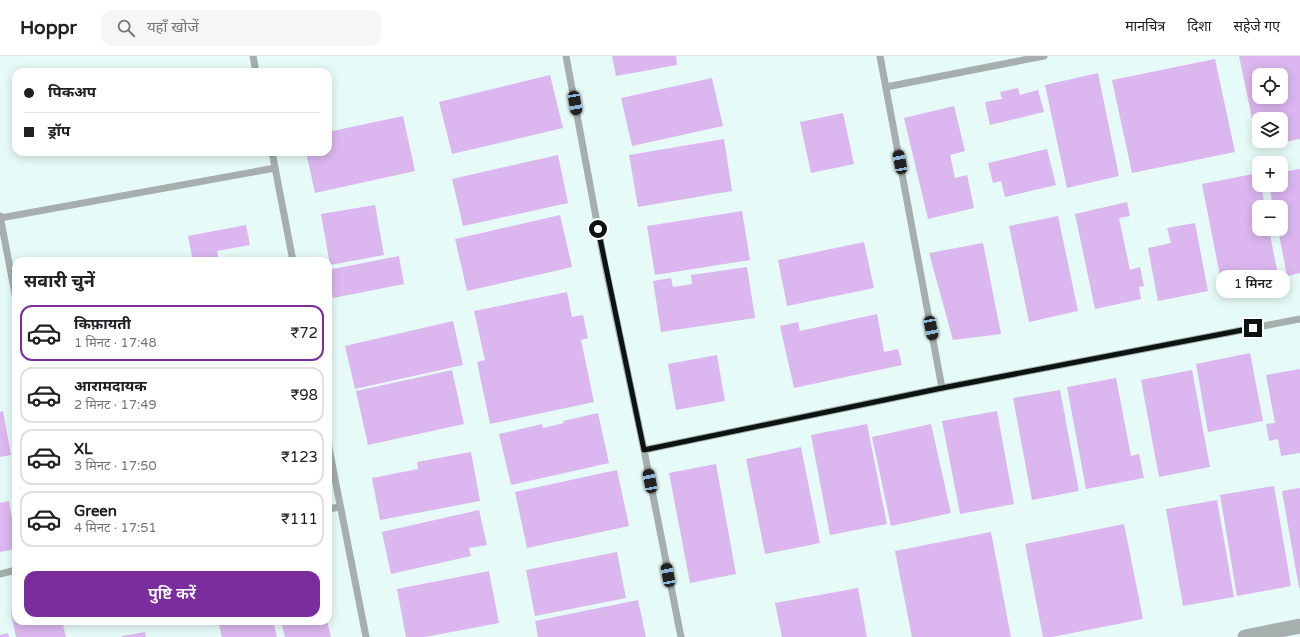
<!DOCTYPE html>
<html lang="hi">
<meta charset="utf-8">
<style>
body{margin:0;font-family:"Varela Round","Noto Sans Devanagari",sans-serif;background:#f6f6f6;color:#202124;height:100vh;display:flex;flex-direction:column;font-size:15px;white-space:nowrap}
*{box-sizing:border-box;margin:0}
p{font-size:13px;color:#757577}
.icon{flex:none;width:22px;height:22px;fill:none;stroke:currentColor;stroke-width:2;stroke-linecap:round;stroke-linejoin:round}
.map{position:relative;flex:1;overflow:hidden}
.side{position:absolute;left:12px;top:201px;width:320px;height:368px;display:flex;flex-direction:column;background:#fff;border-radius:12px;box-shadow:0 2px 10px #0003}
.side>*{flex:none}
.guide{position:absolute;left:12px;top:12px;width:320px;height:88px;border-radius:12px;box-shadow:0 2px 10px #0003;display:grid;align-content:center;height:88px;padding:0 12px;background:#fff}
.tools{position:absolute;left:1252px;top:12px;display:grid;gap:8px}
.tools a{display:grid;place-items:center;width:36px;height:36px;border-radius:8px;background:#fff;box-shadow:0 2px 10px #0003;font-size:20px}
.end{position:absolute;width:18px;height:18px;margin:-9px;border:5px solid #0c1412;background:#fff;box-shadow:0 0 0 2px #fff}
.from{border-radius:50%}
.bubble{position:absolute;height:28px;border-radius:12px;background:#fff;box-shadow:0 2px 10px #0003;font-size:13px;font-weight:600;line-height:28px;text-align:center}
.car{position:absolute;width:12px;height:24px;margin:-12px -6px;border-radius:5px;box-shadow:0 0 3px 1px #0007;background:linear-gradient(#222 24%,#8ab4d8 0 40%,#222 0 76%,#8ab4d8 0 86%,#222 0)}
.guide b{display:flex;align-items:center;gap:14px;height:38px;font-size:15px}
.guide b+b{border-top:1px solid #e0e0e0}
.guide i{width:10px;height:10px;background:#202124}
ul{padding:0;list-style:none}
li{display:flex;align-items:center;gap:12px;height:56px;margin:0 8px 6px;padding:0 4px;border:2px solid #e0e0e0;border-radius:12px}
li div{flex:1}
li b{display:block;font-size:15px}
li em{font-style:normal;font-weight:600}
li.on{border-color:#7b2d9e}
li>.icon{width:36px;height:36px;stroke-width:1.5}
h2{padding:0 12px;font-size:18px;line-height:48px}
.cta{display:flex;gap:8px;margin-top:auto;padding:8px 12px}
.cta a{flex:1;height:46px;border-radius:12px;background:#7b2d9e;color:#fff;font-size:16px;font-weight:600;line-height:46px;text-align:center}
header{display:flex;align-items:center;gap:24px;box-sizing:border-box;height:56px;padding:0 20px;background:#fff;border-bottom:1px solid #e0e0e0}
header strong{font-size:19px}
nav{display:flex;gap:22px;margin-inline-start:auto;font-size:14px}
.search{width:280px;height:36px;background:#f6f6f6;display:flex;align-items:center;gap:10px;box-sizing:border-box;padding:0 14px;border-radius:12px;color:#757577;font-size:15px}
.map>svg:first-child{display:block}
.building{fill:#dbb6ef;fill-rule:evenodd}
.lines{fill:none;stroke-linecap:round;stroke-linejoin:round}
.service{stroke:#a6afad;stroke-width:7}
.minor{stroke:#a6afad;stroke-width:15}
.route{stroke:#0c1412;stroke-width:5}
</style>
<header>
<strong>Hoppr</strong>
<div class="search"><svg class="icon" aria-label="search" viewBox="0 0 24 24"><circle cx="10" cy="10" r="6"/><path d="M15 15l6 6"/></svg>यहाँ खोजें</div>
<nav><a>मानचित्र</a><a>दिशा</a><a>सहेजे गए</a></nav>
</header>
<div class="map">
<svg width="1300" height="581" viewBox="0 0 1300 581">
<rect width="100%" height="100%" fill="#e6fbf7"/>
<g class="building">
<polygon points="612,0 676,0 677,9 616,20"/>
<path d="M1239,0h61v83l-42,8zM1259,19h22v22h-22zM1259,63h22v22h-22z"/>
<polygon points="1215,3 1235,96 1132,117 1112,24"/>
<polygon points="1098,17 1119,120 1067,132 1045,29"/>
<polygon points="550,19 563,72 452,98 439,46"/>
<polygon points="712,22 723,70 632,90 621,42"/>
<polygon points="1018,32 1020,39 1038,34 1044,56 990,69 985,46 1002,43 1000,36"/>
<polygon points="954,50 965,95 950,99 955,122 967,119 974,152 928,163 904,62"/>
<polygon points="328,56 331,65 328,66"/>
<polygon points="843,57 854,108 811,117 800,66"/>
<polygon points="403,60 415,115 315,137 306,96 328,96 328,76"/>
<polygon points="724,83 732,135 638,151 629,99"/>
<polygon points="1047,93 1056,129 1005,141 1001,125 993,127 988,107"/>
<polygon points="558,99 568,147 463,170 452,123"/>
<polygon points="1300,113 1300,217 1287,220 1278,173 1281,173 1281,151 1273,151 1269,129 1281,129 1281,116"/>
<polygon points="1258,117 1259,129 1261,129 1265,151 1259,151 1259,173 1269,173 1277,214 1221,225 1202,128"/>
<polygon points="1127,146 1130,160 1119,162 1130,214 1140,211 1144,230 1139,231 1141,243 1095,253 1075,158"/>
<polygon points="375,149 384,199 330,209 321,158"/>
<polygon points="742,155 750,204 655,219 647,170"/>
<polygon points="560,159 572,211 467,235 455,183"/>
<polygon points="1058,160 1078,255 1029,266 1009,170"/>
<polygon points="1195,167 1208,235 1158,245 1148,192 1171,187 1167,172"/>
<polygon points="246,169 250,189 217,195 219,205 193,205 188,180"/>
<polygon points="864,186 874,232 787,250 778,204"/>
<polygon points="983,187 1001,278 953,284 929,197"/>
<polygon points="399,200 404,228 333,242 328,214"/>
<polygon points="747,211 755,262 661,276 653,225 671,222 673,231 692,228 691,219"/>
<polygon points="567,236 572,261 583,259 588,282 581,284 594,346 490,368 477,306 485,304 474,255"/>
<polygon points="877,258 884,296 898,293 902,309 794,332 780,270 798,266 800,275"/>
<polygon points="453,265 463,309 355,333 345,290"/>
<polygon points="1250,297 1263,365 1208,376 1196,308"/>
<polygon points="717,299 725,345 676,354 668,308"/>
<polygon points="1300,313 1300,397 1281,400 1278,383 1269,385 1266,368 1275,367 1266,319"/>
<polygon points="452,314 464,368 368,389 356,335"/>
<polygon points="1192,314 1210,411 1159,421 1141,324"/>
<polygon points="1116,322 1131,400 1139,398 1144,422 1086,433 1067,331"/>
<polygon points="1060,334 1079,435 1032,444 1013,342"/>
<polygon points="3,355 11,399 0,401 0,356"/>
<polygon points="997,355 1014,448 960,458 942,365"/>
<polygon points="598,357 609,407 511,429 499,378 542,368 543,372 564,367 563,365"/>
<polygon points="867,368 887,468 830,479 811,379"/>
<polygon points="931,368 951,457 891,470 872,381"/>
<polygon points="801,391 820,487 765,498 746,403"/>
<polygon points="471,396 480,445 380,464 372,422 418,413 417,406"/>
<polygon points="716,408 736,518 690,527 669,417"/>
<polygon points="617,414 629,470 527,492 515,436"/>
<polygon points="1274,430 1291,530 1237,540 1220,439"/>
<polygon points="1300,432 1300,532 1299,532 1282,435"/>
<polygon points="1217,444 1234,541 1183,550 1166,453"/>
<polygon points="9,445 16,485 16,493 0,496 0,447"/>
<polygon points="479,454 487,489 469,492 471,500 391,518 382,476"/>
<polygon points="1124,468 1143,563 1052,581 1043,581 1025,488"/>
<polygon points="991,476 1011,581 912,581 895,495"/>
<polygon points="617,496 626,542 535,560 526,514"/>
<polygon points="489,515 499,567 425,581 406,581 397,533"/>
<polygon points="858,532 867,581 782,581 775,547"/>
<polygon points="638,544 646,581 538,581 535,565"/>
<polygon points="16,556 16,565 62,565 66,581 16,581 11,557"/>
<polygon points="218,565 273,565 277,581 222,581"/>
<polygon points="281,565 327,565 331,581 285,581"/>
<polygon points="145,576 146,581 122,581 122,580"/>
<polygon points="8,577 9,581 0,581 0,579"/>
</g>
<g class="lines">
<g class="service">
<polyline points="253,0 256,16"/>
<polyline points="566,0 604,204 644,394 681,581"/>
<polyline points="880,0 942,332"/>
<polyline points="886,31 1044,0"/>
<polyline points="272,96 293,205"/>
<polyline points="0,160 16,243"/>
<polyline points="0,162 275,112"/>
<polyline points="328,387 366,581"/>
<polyline points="644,394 942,332 1300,263"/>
<polyline points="328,453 340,451"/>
<polyline points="0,518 16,514"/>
</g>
<polyline class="minor" points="1245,581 1300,570"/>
</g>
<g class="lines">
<polyline class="route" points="598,173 644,394 942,332 1253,272"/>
</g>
</svg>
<div class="tools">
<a><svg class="icon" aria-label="locate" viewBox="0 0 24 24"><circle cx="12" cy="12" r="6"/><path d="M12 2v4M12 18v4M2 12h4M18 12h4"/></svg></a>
<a><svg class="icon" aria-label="layers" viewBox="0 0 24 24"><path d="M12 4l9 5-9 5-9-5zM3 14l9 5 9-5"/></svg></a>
<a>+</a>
<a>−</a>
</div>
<i class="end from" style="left:598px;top:173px"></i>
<i class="end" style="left:1253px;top:272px"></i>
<div class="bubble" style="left:1216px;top:214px;width:74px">1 मिनट</div>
<i class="car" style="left:575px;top:47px;rotate:170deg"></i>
<i class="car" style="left:900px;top:106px;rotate:349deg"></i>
<i class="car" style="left:931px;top:272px;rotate:169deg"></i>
<i class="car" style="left:650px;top:425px;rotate:349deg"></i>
<i class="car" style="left:668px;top:519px;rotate:349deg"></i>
<div class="guide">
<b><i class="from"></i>पिकअप</b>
<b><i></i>ड्रॉप</b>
</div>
<section class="side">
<h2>सवारी चुनें</h2>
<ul>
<li class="on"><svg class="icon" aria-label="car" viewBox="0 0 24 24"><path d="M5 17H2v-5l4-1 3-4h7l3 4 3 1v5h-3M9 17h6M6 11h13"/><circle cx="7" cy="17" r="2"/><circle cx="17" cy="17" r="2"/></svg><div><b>किफ़ायती</b><p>1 मिनट · 17:48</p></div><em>₹72</em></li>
<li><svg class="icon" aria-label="car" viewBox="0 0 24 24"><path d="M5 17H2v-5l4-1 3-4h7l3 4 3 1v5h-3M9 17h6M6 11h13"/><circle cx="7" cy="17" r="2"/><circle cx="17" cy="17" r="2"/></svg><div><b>आरामदायक</b><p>2 मिनट · 17:49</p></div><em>₹98</em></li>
<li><svg class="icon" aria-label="car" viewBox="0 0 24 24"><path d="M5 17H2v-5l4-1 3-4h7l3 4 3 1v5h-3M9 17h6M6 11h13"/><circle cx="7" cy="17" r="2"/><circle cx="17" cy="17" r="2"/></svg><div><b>XL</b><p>3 मिनट · 17:50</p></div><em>₹123</em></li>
<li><svg class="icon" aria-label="car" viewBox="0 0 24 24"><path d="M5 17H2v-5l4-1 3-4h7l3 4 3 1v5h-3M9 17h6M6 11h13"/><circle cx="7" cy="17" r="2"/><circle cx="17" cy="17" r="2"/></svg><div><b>Green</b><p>4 मिनट · 17:51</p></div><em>₹111</em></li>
</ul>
<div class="cta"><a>पुष्टि करें</a></div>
</section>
</div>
